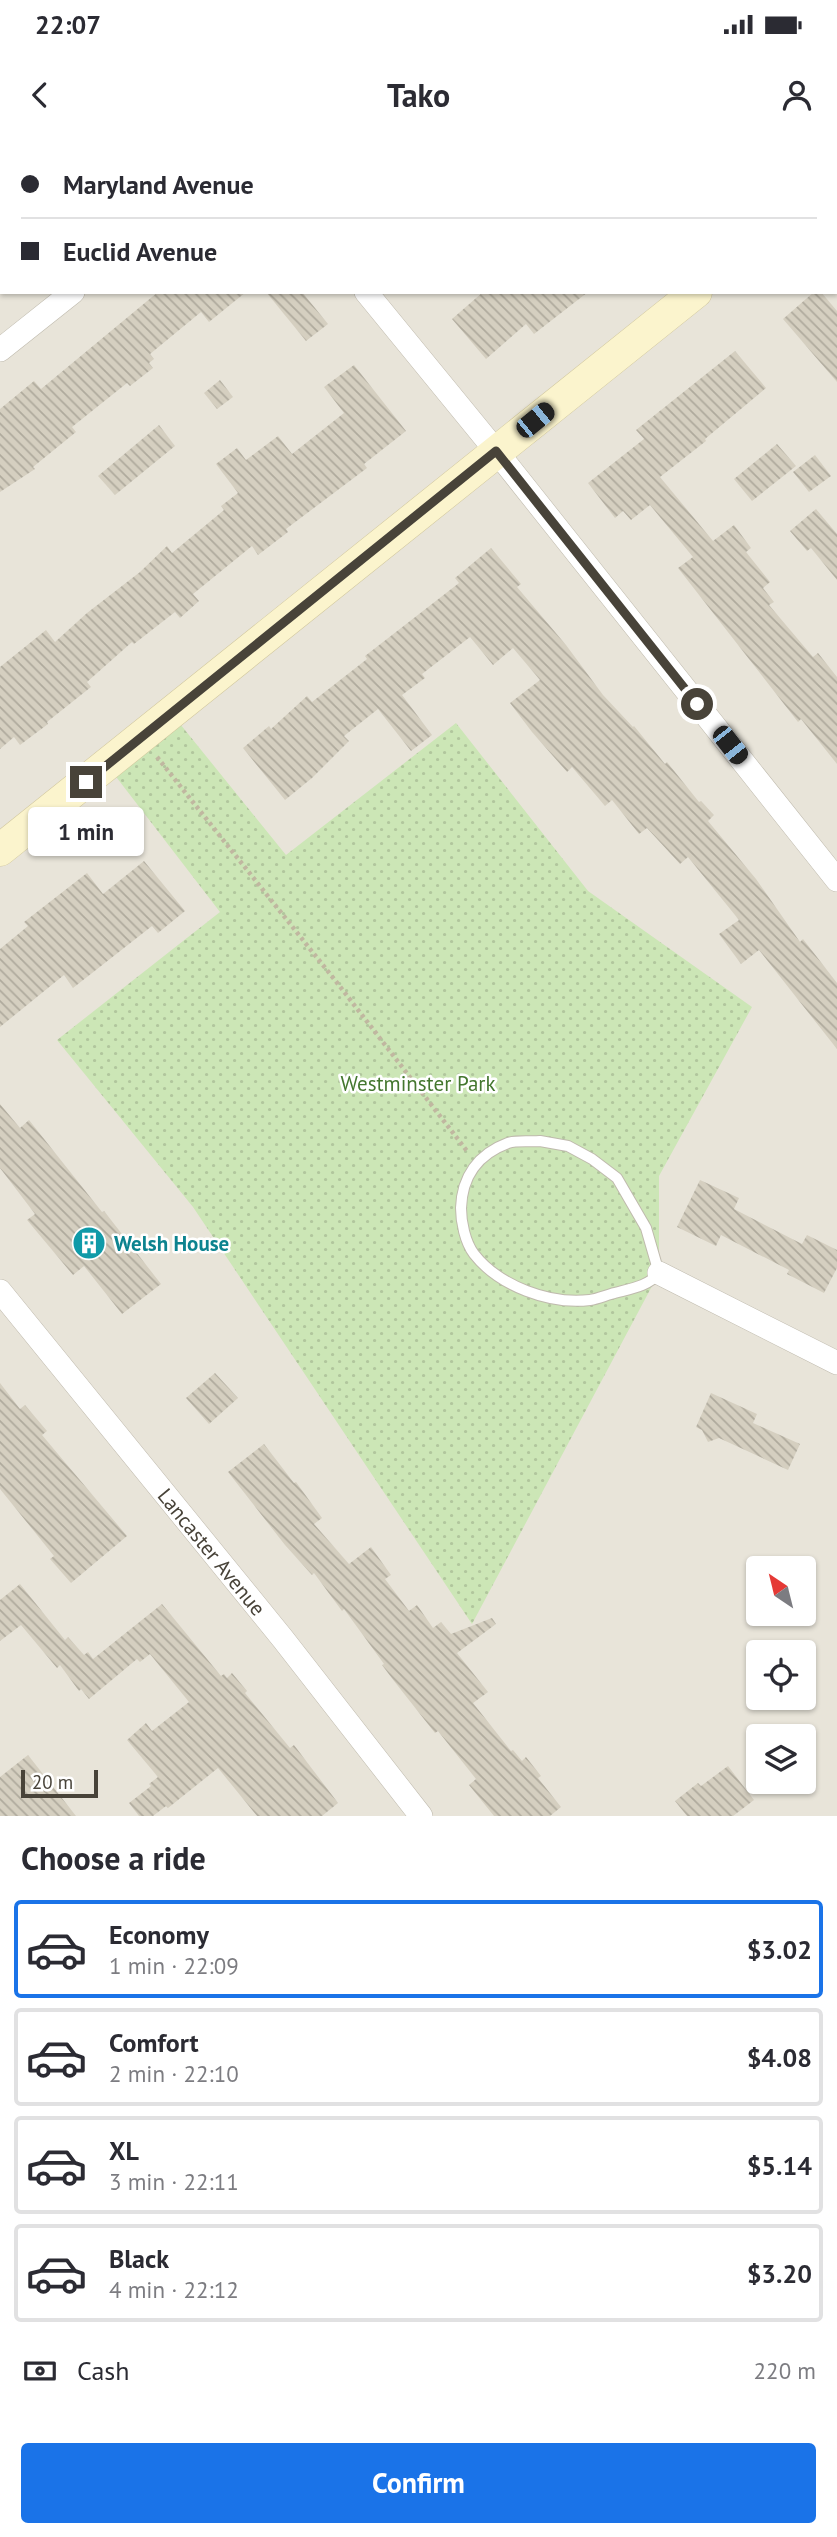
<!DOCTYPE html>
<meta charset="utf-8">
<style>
body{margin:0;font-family:"PT Sans",sans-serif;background:#f2f2f3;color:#2b2b33;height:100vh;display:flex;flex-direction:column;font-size:26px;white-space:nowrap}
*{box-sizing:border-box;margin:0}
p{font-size:23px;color:#7c7c81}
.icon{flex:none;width:38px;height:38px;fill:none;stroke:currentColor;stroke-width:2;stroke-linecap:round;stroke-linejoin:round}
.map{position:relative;height:1676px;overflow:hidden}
.side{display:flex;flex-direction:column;background:#fff;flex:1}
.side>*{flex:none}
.hud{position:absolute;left:0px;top:0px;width:838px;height:154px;box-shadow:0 2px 5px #0004;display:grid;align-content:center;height:154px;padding:0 21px;background:#fff}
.needle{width:46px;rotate:325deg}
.tools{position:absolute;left:746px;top:1416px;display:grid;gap:14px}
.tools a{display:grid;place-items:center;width:70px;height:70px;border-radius:7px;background:#fff;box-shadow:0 2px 5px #0004;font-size:35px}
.scale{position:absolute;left:21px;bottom:18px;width:77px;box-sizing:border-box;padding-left:7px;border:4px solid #484339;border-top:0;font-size:19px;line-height:24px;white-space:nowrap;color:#484339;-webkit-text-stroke:5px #fff;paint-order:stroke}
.end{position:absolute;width:32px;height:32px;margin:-16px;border:9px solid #484339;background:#fff;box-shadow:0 0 0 4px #fff}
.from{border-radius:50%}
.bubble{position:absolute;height:49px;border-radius:7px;background:#fff;box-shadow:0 2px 5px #0004;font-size:23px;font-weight:700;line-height:49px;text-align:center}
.car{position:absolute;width:21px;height:42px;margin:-21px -10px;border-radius:9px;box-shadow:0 0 5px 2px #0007;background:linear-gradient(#222 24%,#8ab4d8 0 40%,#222 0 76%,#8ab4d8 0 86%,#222 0)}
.hud b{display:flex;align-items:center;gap:24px;height:66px;font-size:26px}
.hud b+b{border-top:2px solid #e1e1e2}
.hud i{width:18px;height:18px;background:#2b2b33}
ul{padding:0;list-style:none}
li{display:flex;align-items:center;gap:21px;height:98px;margin:0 14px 10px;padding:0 7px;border:4px solid #e1e1e2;border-radius:7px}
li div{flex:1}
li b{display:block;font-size:26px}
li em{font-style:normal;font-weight:700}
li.current{border-color:#1a73e8}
li>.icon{width:63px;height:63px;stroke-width:1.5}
h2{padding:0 21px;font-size:32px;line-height:84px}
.pay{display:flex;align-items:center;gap:18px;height:77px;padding:0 21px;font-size:26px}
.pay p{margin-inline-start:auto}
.cta{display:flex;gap:14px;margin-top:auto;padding:14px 21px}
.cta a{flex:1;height:80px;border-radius:7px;background:#1a73e8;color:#fff;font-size:28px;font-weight:700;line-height:80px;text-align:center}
.status{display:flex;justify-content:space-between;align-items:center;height:49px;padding:0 35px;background:#fff;direction:ltr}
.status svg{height:19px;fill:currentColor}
header{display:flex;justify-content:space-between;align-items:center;height:91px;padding:0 21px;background:#fff;font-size:32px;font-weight:700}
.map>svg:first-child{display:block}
.residential{fill:#e8e4d9;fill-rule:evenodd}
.grass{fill:url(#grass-dots)}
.building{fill:url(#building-back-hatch)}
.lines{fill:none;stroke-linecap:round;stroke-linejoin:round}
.lane-casing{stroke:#bfbaad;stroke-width:12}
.street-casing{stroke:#bfbaad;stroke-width:24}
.secondary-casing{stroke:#d1c79d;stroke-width:33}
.path{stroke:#c0b7a0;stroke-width:4.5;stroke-dasharray:3.5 3.5;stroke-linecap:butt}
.lane{stroke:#fff;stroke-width:10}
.street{stroke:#fff;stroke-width:23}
.secondary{stroke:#fbf4cd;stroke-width:32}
.route{stroke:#484339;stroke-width:9}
.labels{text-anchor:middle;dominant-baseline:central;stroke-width:5;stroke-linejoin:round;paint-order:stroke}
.park-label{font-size:21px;fill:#44772f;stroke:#fff}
.culture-label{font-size:21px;font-weight:bold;fill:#0d838f;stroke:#fff;text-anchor:start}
.street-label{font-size:21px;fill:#484339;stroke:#fff}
</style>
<div class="status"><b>22:07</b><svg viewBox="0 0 49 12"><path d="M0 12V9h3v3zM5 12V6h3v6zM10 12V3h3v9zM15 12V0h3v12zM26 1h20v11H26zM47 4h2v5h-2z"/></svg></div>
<header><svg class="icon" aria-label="back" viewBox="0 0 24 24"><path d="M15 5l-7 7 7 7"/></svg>Tako<svg class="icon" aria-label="person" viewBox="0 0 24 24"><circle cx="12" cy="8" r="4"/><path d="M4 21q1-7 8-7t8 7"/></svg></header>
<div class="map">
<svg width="837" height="1676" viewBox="0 0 837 1676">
<defs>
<pattern id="grass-dots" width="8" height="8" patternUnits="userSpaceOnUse" patternTransform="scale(1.75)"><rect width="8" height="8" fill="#cce6b6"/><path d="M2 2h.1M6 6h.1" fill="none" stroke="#b1c69d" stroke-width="1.8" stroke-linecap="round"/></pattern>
<pattern id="building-back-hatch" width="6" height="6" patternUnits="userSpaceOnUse" patternTransform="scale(1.75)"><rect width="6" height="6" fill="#d5cfc0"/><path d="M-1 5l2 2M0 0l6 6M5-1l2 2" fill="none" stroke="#afaa9d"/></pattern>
</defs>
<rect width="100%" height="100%" fill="#f4f2eb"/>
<path class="residential" d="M0,0h837v1676h-837zM2,2h834v150h-834zM758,1428h45v46h-45zM758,1512h45v46h-45zM758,1596h45v46h-45z"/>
<polygon class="grass" points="172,574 286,715 456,583 588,751 752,867 659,1036 659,1133 472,1484 193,1067 57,900 220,772 107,625"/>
<g class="building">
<polygon points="158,152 246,152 209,182 201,172 150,214 154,219 149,223 153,228 130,246 127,243 72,287 76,292 33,327 35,329 0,352 0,269 34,241 41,249"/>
<polygon points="266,152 302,152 328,184 306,201"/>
<polygon points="483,152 588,152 534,194 526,184 486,219 452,179"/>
<polygon points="814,152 821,152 837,171 837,242 783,179"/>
<polygon points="735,211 766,248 705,299 706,301 660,337 713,401 734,385 751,408 746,412 770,442 763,448 774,462 769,465 813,517 818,513 837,537 837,624 801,579 798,582 678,428 693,417 650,365 631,380 623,371 615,378 588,343 644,299 636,290"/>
<polygon points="354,225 406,291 364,324 367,328 286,389 288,392 258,415 252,406 193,454 199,461 180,478 175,472 134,504 132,502 87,542 91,547 47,582 48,584 20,605 14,597 0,609 0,527 46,490 55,502 87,473 140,432 167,406 172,413 224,370 221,366 238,353 216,324 237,308 246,320 278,296 292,314 344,273 324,247"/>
<polygon points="220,240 233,257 217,269 204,253"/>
<polygon points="159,285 175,306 115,355 98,336"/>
<polygon points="777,304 796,326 752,361 734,339"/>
<polygon points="815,315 831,336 809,352 793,332"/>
<polygon points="816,369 837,394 837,440 811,408 807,411 790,391"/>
<polygon points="491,408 521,444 517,447 566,505 603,555 633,587 634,586 665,624 667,622 699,662 701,661 714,675 708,681 756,739 800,802 803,799 837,843 837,909 759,810 741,824 719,794 739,780 688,717 680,724 647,688 639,694 612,660 605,666 572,627 567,632 532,592 510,563 540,540 513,508 493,525 470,497 422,534 425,538 402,555 432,595 411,611 378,569 344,596 349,601 312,638 285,660 243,608 269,586 271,589 307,556 312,562 367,519 365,516 459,443 455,438"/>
<polygon points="144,721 185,771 158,793 152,786 73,848 64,835 0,887 0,809 28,786 24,782 87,733 103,754"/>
<polygon points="0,964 20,988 29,980 102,1072 104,1071 161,1144 122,1174 84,1126 73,1135 27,1080 35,1074 0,1028"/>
<polygon points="700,1040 739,1058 734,1069 802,1104 807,1095 837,1110 837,1128 824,1153 787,1134 789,1130 721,1095 716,1106 677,1087"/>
<polygon points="215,1233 238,1258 209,1284 186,1258"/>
<polygon points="0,1243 20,1269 25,1265 47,1291 42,1295 127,1396 71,1443 50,1419 54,1416 0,1349"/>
<polygon points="711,1253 757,1274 753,1283 800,1304 788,1330 719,1298 708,1302 702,1290 696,1287"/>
<polygon points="264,1304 294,1343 296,1342 322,1378 314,1384 349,1424 371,1407 391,1435 385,1439 409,1471 417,1465 433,1488 441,1482 451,1494 492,1478 496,1484 457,1513 488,1552 473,1563 511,1611 513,1610 522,1621 526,1617 541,1636 538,1638 561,1667 550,1676 494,1676 469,1645 476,1639 438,1591 435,1593 394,1541 382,1525 384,1524 344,1469 342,1471 314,1433 312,1435 285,1405 228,1332"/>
<polygon points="20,1444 65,1500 68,1497 84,1515 88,1512 93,1519 162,1464 221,1536 224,1534 227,1538 232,1533 247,1551 245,1553 290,1608 294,1605 338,1663 322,1676 257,1676 218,1628 168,1668 166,1666 153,1676 139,1676 129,1663 151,1646 149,1644 158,1637 127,1600 146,1583 152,1591 189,1562 150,1514 140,1522 137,1519 89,1559 81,1549 79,1551 60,1525 57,1528 21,1485 0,1501 0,1460"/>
<polygon points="28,1615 76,1676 0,1676 0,1637"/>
<polygon points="728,1626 754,1660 733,1676 687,1676 675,1661 698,1643 701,1646"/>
</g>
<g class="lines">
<defs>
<path id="lane" d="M540,1001l28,5 24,13 25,19 29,50 13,45c-11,14 -31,16 -48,21 -7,2 -14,5 -21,6 -40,5 -91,-14 -116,-46 -9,-12 -13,-32 -13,-46 1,-31 17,-54 47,-65 9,-3 22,-1 32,-2z"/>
<g id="street">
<polyline points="241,0 242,2"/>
<polyline points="366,152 496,311 837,740"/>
<polyline points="0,210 73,152"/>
<polyline points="659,1133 837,1223"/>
<path id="s1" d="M0,1151l283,348 138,177"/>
</g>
<g id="secondary">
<polyline points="800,0 801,2"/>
<polyline points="836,35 837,35"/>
<polyline points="0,710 696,152"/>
</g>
</defs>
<use href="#lane" class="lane-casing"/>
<use href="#street" class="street-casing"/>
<use href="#secondary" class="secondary-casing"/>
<polyline class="path" points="157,617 338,844 467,1011"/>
<use href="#lane" class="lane"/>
<use href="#street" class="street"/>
<use href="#secondary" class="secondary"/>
</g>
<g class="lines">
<polyline class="route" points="86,642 496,311 697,564"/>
</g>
<defs>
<symbol id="building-disc" viewBox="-11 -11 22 22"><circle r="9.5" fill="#0f9aa8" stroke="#fff"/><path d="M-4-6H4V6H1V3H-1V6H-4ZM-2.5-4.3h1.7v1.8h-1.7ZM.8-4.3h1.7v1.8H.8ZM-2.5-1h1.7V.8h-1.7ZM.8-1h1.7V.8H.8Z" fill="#fff"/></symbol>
</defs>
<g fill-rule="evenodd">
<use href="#building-disc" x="70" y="1084" width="38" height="38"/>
</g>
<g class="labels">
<g class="park-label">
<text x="418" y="943">Westminster Park</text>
</g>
<g class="culture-label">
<text x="114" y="1103">Welsh House</text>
</g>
<g class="street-label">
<text stroke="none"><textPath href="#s1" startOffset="336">Lancaster Avenue</textPath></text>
</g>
</g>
</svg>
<div class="tools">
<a><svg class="needle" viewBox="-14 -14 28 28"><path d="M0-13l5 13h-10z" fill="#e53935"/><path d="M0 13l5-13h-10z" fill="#7c7c81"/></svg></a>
<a><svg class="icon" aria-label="locate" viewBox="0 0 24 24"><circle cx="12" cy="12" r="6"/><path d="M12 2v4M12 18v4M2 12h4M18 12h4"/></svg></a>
<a><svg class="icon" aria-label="layers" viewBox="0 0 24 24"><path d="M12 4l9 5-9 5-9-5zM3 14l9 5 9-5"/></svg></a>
</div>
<div class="scale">20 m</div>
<i class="end from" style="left:697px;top:564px"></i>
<i class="end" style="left:86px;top:642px"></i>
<div class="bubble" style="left:28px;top:667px;width:116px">1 min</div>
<i class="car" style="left:535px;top:280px;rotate:51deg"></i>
<i class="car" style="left:730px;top:605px;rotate:142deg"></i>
<div class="hud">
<b><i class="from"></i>Maryland Avenue</b>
<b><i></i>Euclid Avenue</b>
</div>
</div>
<section class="side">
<h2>Choose a ride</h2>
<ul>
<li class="current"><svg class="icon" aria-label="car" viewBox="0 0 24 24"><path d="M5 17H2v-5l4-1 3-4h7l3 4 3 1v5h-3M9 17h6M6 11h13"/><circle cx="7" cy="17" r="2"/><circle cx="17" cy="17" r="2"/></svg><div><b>Economy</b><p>1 min · 22:09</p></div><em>$3.02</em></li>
<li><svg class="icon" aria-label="car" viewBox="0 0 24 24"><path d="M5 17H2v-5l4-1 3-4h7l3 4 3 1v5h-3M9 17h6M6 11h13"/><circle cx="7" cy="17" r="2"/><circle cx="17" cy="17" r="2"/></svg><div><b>Comfort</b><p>2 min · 22:10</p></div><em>$4.08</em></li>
<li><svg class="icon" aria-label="car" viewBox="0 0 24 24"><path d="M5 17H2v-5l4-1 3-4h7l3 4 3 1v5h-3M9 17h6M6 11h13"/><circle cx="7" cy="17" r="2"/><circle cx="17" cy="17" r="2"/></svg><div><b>XL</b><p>3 min · 22:11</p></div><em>$5.14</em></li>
<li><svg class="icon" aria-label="car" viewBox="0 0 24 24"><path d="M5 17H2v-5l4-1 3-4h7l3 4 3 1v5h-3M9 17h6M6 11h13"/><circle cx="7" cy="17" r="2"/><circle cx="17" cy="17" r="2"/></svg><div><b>Black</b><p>4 min · 22:12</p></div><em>$3.20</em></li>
</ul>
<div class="pay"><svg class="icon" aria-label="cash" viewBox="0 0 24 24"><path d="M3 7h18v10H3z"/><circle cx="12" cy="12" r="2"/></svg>Cash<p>220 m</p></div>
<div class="cta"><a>Confirm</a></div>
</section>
